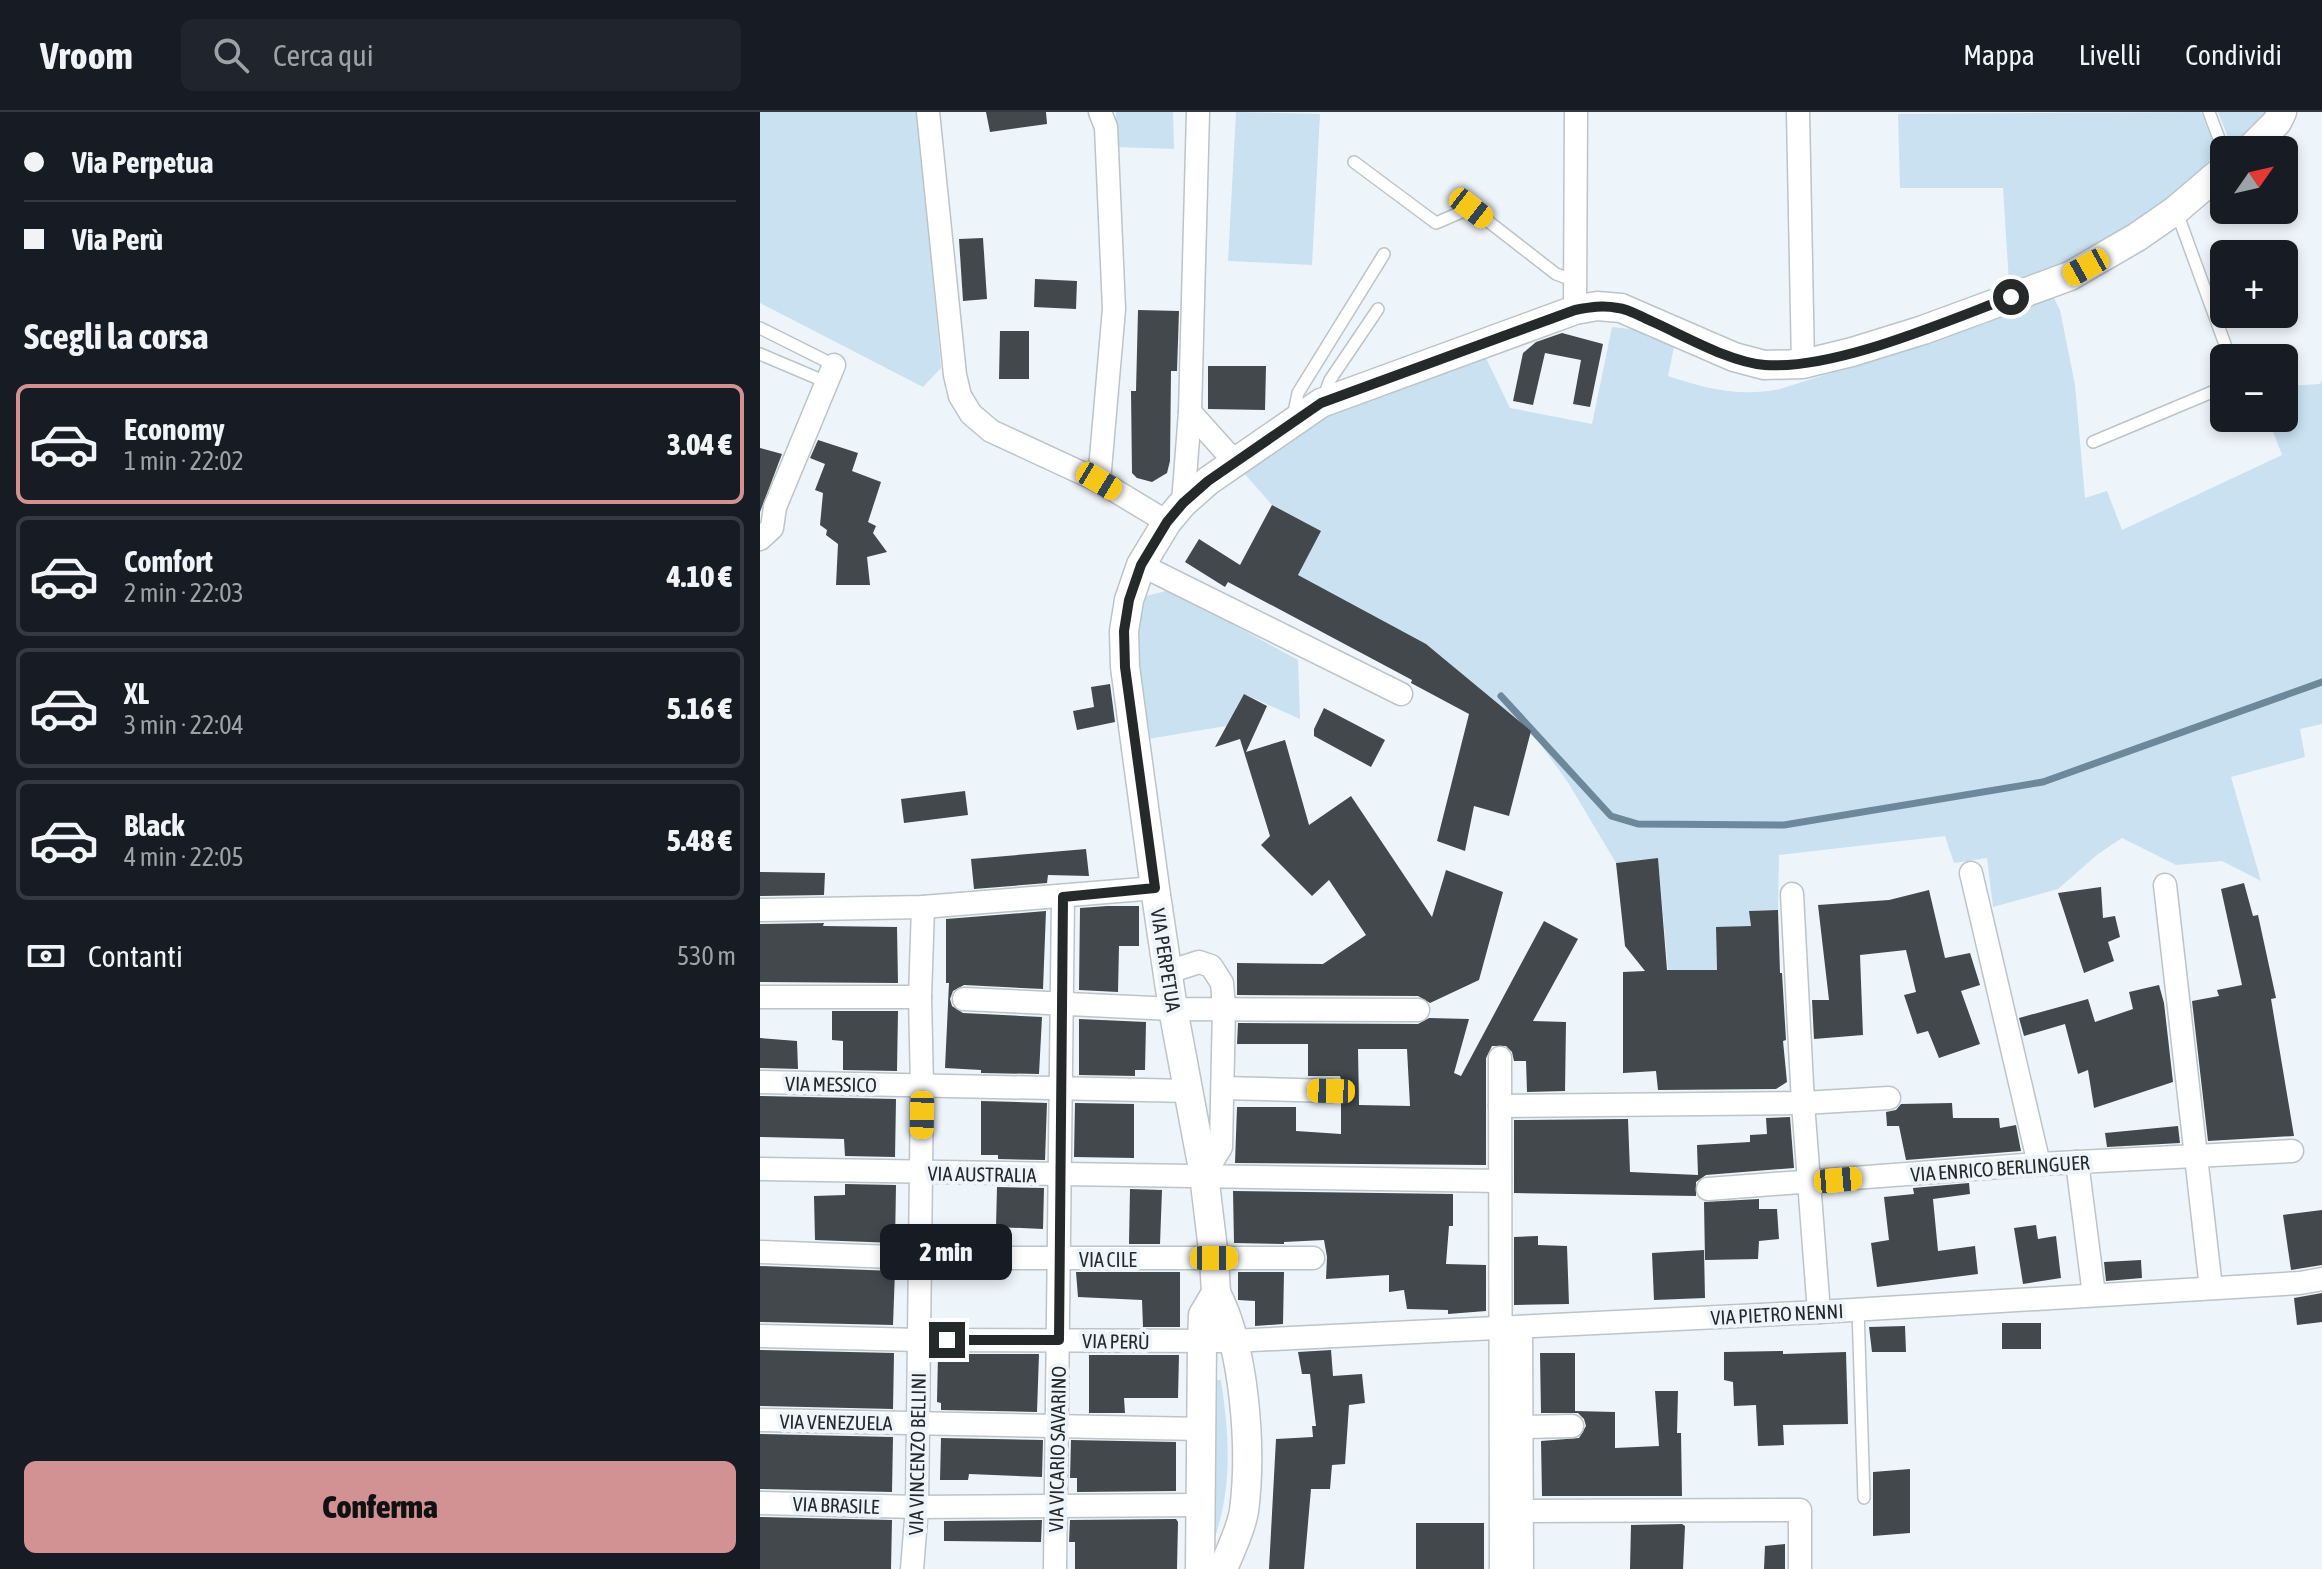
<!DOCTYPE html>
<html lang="it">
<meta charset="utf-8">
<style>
body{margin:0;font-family:"Asap Condensed",sans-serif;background:#20242c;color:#f1f3f6;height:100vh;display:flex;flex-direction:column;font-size:30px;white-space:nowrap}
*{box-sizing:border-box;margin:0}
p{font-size:26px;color:#9ea1a6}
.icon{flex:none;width:44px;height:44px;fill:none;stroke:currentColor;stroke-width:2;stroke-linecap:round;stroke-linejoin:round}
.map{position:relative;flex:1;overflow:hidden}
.side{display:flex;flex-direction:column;background:#171b24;width:760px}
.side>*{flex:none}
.top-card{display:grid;align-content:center;height:176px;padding:0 24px;background:#171b24}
.needle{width:52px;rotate:56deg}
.tools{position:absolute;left:1450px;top:24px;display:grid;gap:16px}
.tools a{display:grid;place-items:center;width:88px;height:88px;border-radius:12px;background:#171b24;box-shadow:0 4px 12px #0003;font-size:40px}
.end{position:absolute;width:36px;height:36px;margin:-18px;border:10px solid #26292a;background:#fff;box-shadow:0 0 0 4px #fff}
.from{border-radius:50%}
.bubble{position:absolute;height:56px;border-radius:12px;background:#171b24;box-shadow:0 4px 12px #0003;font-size:26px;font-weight:800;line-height:56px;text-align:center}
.car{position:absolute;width:24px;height:48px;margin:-24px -12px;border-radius:10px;box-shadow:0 0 6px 2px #0007;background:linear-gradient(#f5c518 24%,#345 0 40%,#f5c518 0 76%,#345 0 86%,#f5c518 0)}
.top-card b{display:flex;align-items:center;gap:28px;height:76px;font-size:30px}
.top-card b+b{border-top:2px solid #363941}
.top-card i{width:20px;height:20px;background:#f1f3f6}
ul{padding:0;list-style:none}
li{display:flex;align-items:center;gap:24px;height:120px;margin:0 16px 12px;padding:0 8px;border:4px solid #363941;border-radius:12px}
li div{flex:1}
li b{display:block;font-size:30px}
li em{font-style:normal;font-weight:800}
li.on{border-color:#d29294}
li>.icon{width:72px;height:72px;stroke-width:1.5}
h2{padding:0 24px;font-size:36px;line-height:96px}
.pay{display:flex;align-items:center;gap:20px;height:88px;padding:0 24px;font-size:30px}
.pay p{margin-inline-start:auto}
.button{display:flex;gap:16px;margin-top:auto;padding:16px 24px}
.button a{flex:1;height:92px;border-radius:12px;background:#d29294;color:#111;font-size:32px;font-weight:800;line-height:92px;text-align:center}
header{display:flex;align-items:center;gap:48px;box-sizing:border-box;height:112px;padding:0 40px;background:#171b24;border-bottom:2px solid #363941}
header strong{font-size:38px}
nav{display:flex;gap:44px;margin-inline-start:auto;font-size:28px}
.search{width:560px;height:72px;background:#20242c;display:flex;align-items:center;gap:20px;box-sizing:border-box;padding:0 28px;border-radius:12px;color:#9ea1a6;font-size:30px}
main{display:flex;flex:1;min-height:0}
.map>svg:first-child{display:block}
.green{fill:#c9e1f1}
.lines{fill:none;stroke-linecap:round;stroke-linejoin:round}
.stream{stroke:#6c889a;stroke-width:7}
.building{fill:#42484c;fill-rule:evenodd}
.service-casing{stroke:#bcc4c8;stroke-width:14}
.minor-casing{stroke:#bcc4c8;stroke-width:25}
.tertiary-casing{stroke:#bcc4c8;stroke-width:31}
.service{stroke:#fff;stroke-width:11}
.minor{stroke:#fff;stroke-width:22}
.tertiary{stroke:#fff;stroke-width:28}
.route{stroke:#26292a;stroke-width:10}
.labels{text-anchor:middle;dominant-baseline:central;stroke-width:8;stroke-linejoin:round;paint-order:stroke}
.street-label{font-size:20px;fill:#26292a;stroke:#eef5fa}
</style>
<header>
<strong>Vroom</strong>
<div class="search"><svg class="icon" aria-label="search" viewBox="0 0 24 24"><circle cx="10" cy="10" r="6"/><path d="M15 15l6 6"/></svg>Cerca qui</div>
<nav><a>Mappa</a><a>Livelli</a><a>Condividi</a></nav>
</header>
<main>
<section class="side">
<div class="top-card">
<b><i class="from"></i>Via Perpetua</b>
<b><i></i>Via Perù</b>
</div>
<h2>Scegli la corsa</h2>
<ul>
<li class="on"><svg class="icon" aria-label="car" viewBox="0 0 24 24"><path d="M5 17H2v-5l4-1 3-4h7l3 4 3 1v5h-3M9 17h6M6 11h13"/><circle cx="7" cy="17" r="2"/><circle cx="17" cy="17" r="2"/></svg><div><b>Economy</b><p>1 min · 22:02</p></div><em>3.04 €</em></li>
<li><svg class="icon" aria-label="car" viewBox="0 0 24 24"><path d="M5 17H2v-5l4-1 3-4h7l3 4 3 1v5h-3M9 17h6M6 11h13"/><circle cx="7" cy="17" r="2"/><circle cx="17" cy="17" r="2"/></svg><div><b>Comfort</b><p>2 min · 22:03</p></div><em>4.10 €</em></li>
<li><svg class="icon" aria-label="car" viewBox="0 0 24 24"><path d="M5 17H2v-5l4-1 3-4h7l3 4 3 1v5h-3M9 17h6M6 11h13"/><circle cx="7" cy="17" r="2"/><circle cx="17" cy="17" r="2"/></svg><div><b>XL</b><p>3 min · 22:04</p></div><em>5.16 €</em></li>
<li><svg class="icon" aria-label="car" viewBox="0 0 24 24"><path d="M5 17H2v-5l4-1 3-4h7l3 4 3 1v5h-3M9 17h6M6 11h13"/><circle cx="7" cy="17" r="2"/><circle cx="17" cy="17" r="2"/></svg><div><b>Black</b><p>4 min · 22:05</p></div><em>5.48 €</em></li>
</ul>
<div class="pay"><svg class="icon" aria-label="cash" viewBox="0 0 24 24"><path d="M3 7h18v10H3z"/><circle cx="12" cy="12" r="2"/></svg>Contanti<p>530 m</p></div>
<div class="button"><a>Conferma</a></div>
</section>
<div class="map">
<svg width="1562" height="1457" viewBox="0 0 1562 1457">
<rect width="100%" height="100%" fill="#eef5fa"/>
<g class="green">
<polygon points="0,0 158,0 181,256 163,275 0,191"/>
<polygon points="356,0 413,0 414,37 356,35"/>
<polygon points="476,0 560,2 552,153 468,149"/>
<polygon points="1441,0 1457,39 1428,73 1397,97 1313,148 1249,171 1243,76 1140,76 1138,2"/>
<polygon points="1458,0 1508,0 1472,35"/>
<path d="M1293,184l7,14 15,75 10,113 22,-7 15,39 160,-75 -14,-37h16v-32l36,-2 2,-4v344l-22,5 5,28 -74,20 30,104 -39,-20 -46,4 -54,-27 -24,16 -40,35 -65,18 -6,-49 -33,5 -9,-27 -166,19 -1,55 -28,1 1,15 -35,2 1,42h-49l-10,-112 -42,5 -47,-79 -38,-53 -99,-82 -134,-74 23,-44 -49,-26 -30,-34 100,-64 60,-23 84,-26 24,50 82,16 20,-97 27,3 35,17 -6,29c40,13 70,21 112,13l205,-65z"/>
<polygon points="410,478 538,548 540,607 484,582 476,596 472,613 388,627 378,564 376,528 386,484"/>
<path d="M454,1268h7c9,62 12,109 -10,169z"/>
</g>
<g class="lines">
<polyline class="stream" points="741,584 851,704 878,712 1024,713 1283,670 1562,570"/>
</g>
<g class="building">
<polygon points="226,0 286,0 287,12 230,20"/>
<polygon points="223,126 227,187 203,189 199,127"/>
<polygon points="275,167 317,169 316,197 274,195"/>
<polygon points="378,198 419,199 417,259 411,259 410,349 407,361 392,370 377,366 372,361 371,279 376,279"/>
<polygon points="240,219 269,219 269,267 239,267"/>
<polygon points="802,221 843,232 830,295 813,292 821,248 785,241 773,293 753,289 763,241 776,230"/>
<polygon points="448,254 506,254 505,298 448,297"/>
<polygon points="58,328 98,341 92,359 121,370 108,410 116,414 113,421 127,440 107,445 110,473 76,473 78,432 66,423 67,418 60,413 63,381 55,378 65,352 50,346"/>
<polygon points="0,336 22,342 0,400"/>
<polygon points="512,393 561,419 538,463 666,532 771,619 749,704 714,694 705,739 677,729 709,602 651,571 652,568 468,470 465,475 425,450 439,427 480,453"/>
<polygon points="350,572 355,610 317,618 313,599 334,595 331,575"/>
<polygon points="484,582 507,594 486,640 525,628 549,713 591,684 672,805 686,758 743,780 719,868 670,891 658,884 477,883 477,851 563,852 606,823 569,768 552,784 501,733 510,724 480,627 455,635"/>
<polygon points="564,596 625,628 611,655 554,624 554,617"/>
<polygon points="205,679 208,703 144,711 141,687"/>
<polygon points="326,737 329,764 288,763 287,771 214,777 211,747"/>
<polygon points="898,746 907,858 957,858 956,815 991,814 989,799 1018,798 1020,861 1022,861 1026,928 1023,929 1027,970 1016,977 898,978 896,959 863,961 863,860 885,859 865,834 856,751"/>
<polygon points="0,760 65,761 64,783 0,784"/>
<polygon points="1484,771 1493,804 1498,803 1516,886 1511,887 1534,1024 1448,1029 1432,889 1459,884 1457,878 1482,873 1461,777"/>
<polygon points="1341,775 1343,806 1355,804 1360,825 1348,830 1354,849 1324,861 1298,781"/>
<polygon points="1169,778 1185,846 1210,841 1220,873 1201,879 1220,932 1179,946 1168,919 1157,922 1144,883 1156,880 1146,838 1100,843 1103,923 1054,927 1052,888 1069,888 1058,793 1129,788"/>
<polygon points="347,794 379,794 379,834 359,834 358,880 319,878 320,796"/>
<polygon points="286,799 283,877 204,873 193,879 190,887 192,894 203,901 282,905 279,962 221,961 221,958 185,956 189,871 186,871 186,807"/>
<path d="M784,809l34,18 -45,82 33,1 -1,69 -38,1 -1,-31h-12l-2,-9 -6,-6h-14l-6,12v107l-251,-2 2,-56h59v24l45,3v-33l4,-10 -5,-15h-32v-32h-71l1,-21 180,1 11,-6 40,1 -15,54 7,3zM598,937h49l3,57 -51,-1z"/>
<polygon points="64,811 63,814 137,815 138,871 0,870 0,812"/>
<polygon points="1399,873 1404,891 1413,970 1334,996 1328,958 1318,962 1305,912 1264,924 1259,906 1328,887 1335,910 1373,897 1369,880"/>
<polygon points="72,899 138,899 137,959 83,958 83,929 72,928"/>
<polygon points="319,907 386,910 385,958 375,958 375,964 319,963"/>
<polygon points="0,926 37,929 38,957 0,956"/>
<polygon points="0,984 136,987 135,1045 85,1044 84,1027 0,1025"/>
<polygon points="221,989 287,991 285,1048 238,1047 238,1043 221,1043"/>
<polygon points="315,991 374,992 374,1046 314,1045"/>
<polygon points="1192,991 1193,1006 1239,1006 1240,1016 1256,1013 1261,1039 1146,1048 1139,1014 1127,1014 1126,1000 1136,998 1141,992"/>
<polygon points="1030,1005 1034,1056 946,1063 936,1070 936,1084 754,1081 754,1008 868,1007 870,1060 938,1063 937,1033 990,1030 990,1023 1007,1022 1006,1006"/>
<polygon points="1418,1014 1420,1031 1347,1035 1345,1021"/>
<polygon points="1209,1071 1210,1082 1173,1087 1178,1139 1215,1134 1218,1162 1117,1175 1111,1131 1129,1128 1124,1085 1154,1082 1153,1076"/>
<polygon points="85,1072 136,1073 135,1131 55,1128 54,1084 85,1083"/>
<polygon points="237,1075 284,1076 283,1117 236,1115"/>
<polygon points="370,1077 402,1078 400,1132 369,1132"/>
<polygon points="473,1079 693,1082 693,1114 689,1114 686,1152 726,1153 726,1199 688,1202 688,1198 647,1197 644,1178 629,1180 629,1163 566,1167 567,1145 564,1128 524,1130 524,1132 474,1131"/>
<polygon points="999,1087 999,1097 1017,1097 1019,1127 999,1129 998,1147 945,1148 944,1090"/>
<polygon points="1562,1098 1562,1153 1531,1158 1523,1103"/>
<polygon points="1276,1113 1278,1127 1296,1124 1301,1166 1263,1172 1254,1116"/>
<polygon points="778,1124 778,1133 807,1134 809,1192 754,1193 754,1125"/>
<polygon points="944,1138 945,1186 894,1188 892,1141"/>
<polygon points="1381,1148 1382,1166 1346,1169 1344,1150"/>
<polygon points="0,1154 135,1159 133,1213 0,1210"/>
<polygon points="316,1160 420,1160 420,1215 383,1215 382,1188 318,1185"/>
<polygon points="478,1160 524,1160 523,1212 495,1214 495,1189 478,1188"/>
<polygon points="1562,1181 1562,1210 1537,1213 1534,1186"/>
<rect x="1242" y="1211" width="39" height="26"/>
<polygon points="1145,1214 1146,1240 1112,1240 1109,1215"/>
<polygon points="0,1238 134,1241 133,1297 0,1294"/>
<polygon points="571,1238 573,1264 602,1262 605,1291 589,1293 585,1352 572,1353 570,1377 551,1377 544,1457 509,1457 516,1327 553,1325 552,1314 556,1314 550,1262 542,1262 538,1240"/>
<polygon points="1023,1239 1023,1242 1086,1240 1088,1312 1023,1313 1024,1333 998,1334 996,1293 974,1294 973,1270 964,1268 964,1240"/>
<polygon points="780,1241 815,1241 815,1299 855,1300 855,1336 899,1334 895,1279 918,1279 917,1321 921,1321 922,1384 782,1384 781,1329 819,1326 826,1314 824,1307 818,1301 781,1301"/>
<polygon points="178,1242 279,1242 277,1300 181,1298 181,1291 177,1290"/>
<polygon points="329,1243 419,1243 418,1286 364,1286 365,1301 329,1301"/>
<polygon points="0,1322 133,1325 132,1380 0,1377"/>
<polygon points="181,1326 283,1328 282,1365 209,1362 208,1368 180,1368"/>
<polygon points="311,1328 416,1330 416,1379 317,1380 317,1366 310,1366"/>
<polygon points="1150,1357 1150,1421 1113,1424 1113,1360"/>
<polygon points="0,1405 132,1408 131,1457 0,1457"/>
<polygon points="416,1407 418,1410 417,1457 315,1457 315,1430 309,1430 310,1408"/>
<polygon points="282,1408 281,1430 184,1429 184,1409"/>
<rect x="656" y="1411" width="68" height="46"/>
<polygon points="922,1412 925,1414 923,1457 870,1457 871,1413"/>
<polygon points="1025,1432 1025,1457 1004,1457 1005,1434"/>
</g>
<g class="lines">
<defs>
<g id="service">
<polyline points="1449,0 1464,40"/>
<polyline points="594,50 676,111 711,96 796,162 815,169"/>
<polyline points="1416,98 1470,246"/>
<polyline points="0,216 74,253"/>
<polyline points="0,242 66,270"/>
<polyline points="563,287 570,268 618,197"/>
<polyline points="533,305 538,281 624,142"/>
<polyline points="1333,330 1464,275"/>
<polyline points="1098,1197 1104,1386"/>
</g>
<g id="minor">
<polyline points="168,0 195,263 200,284 211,302 231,319 339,369 407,410"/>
<polyline points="1038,0 1043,252"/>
<polyline points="815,198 816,0"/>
<polyline points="430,300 475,350"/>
<polyline points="339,369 354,197 346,15 340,0"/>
<polyline points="423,391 430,300 438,0"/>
<polyline points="0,427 12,416 15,395 74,253"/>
<polyline points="381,453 641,582"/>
<polyline points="1211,761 1279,1052"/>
<polyline points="1405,773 1451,1176"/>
<polyline points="1032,782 1043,991 1059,1200"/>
<polyline points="0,798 163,795 395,776"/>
<polyline points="408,860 439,850 451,854 462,871 464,896 461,1035 444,1063"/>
<polyline points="0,885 160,885"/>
<polyline points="204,887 413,897 658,898"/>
<polyline points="740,946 741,1457"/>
<polyline points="0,970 429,979"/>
<polyline points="463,976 571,979"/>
<polyline points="740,994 1043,991 1129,986"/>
<polyline points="1317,1050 1334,1183"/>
<polyline points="0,1057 740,1069"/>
<polyline points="948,1077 1279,1052 1532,1039"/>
<polyline points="0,1140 160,1146 553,1146"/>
<polyline points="761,1215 762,1457"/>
<polyline points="0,1224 159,1228 472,1229 1059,1200 1540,1171 1562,1167"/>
<polyline points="0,1308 440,1317"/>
<polyline points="761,1315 812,1314"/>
<polyline points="0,1391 157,1395 440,1393"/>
<polyline points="762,1399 1040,1398 1040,1457"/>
<polyline points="152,1457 157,1395 162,974 160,885 163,795"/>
<polyline points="295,1457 303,785"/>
</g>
<g id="tertiary">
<polyline points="1489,38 1517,10 1522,0"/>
<path d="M456,1181c29,55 36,156 28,218 -3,19 -14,40 -21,58"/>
<polyline points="440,1457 442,1230 443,1203 456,1181 454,1146 444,1063 413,897 395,776 365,555 364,519 369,488 381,453 407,410 423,391 448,369 561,291 815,198 837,194 861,196 974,245 1004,253 1043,252 1092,240 1163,218 1310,164 1377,125 1416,98 1464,57"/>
</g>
</defs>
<use href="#service" class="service-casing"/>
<use href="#minor" class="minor-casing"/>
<use href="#tertiary" class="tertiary-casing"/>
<use href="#service" class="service"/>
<use href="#minor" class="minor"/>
<use href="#tertiary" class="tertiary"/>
</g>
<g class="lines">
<path class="route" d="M187,1228h112l4,-443 92,-9 -30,-221 -1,-36 5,-31 12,-35 26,-43 16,-19 25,-22 113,-78 254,-93c15,-3 28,-5 43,-2 11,1 23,9 33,13 34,15 78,41 114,44 70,5 179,-43 246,-68"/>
</g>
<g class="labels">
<g class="street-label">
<text transform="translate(406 848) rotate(81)">VIA PERPETUA</text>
<text transform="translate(71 972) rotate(1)">VIA MESSICO</text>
<text transform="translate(1240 1056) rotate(-4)">VIA ENRICO BERLINGUER</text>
<text transform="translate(222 1062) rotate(1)">VIA AUSTRALIA</text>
<text x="348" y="1147">VIA CILE</text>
<text transform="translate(1017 1202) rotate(-3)">VIA PIETRO NENNI</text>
<text transform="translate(356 1229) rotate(1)">VIA PERÙ</text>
<text transform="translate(76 1310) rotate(1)">VIA VENEZUELA</text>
<text transform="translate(297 1337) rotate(-89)">VIA VICARIO SAVARINO</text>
<text transform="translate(157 1342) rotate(-89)">VIA VINCENZO BELLINI</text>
<text transform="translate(76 1393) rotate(2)">VIA BRASILE</text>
</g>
</g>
</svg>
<div class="tools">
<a><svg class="needle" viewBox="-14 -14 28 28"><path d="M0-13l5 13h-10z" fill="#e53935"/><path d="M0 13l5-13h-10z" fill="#9ea1a6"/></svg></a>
<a>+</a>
<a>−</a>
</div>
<i class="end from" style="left:1251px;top:185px"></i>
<i class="end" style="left:187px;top:1228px"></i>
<div class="bubble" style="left:120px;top:1112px;width:132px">2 min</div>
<i class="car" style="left:711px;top:96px;rotate:128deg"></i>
<i class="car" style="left:1326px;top:155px;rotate:241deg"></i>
<i class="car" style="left:339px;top:369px;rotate:121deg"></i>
<i class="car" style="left:571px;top:979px;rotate:271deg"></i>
<i class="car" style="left:162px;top:1003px;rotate:181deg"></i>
<i class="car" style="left:1078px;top:1068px;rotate:85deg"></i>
<i class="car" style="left:454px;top:1146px;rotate:90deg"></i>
</div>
</main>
